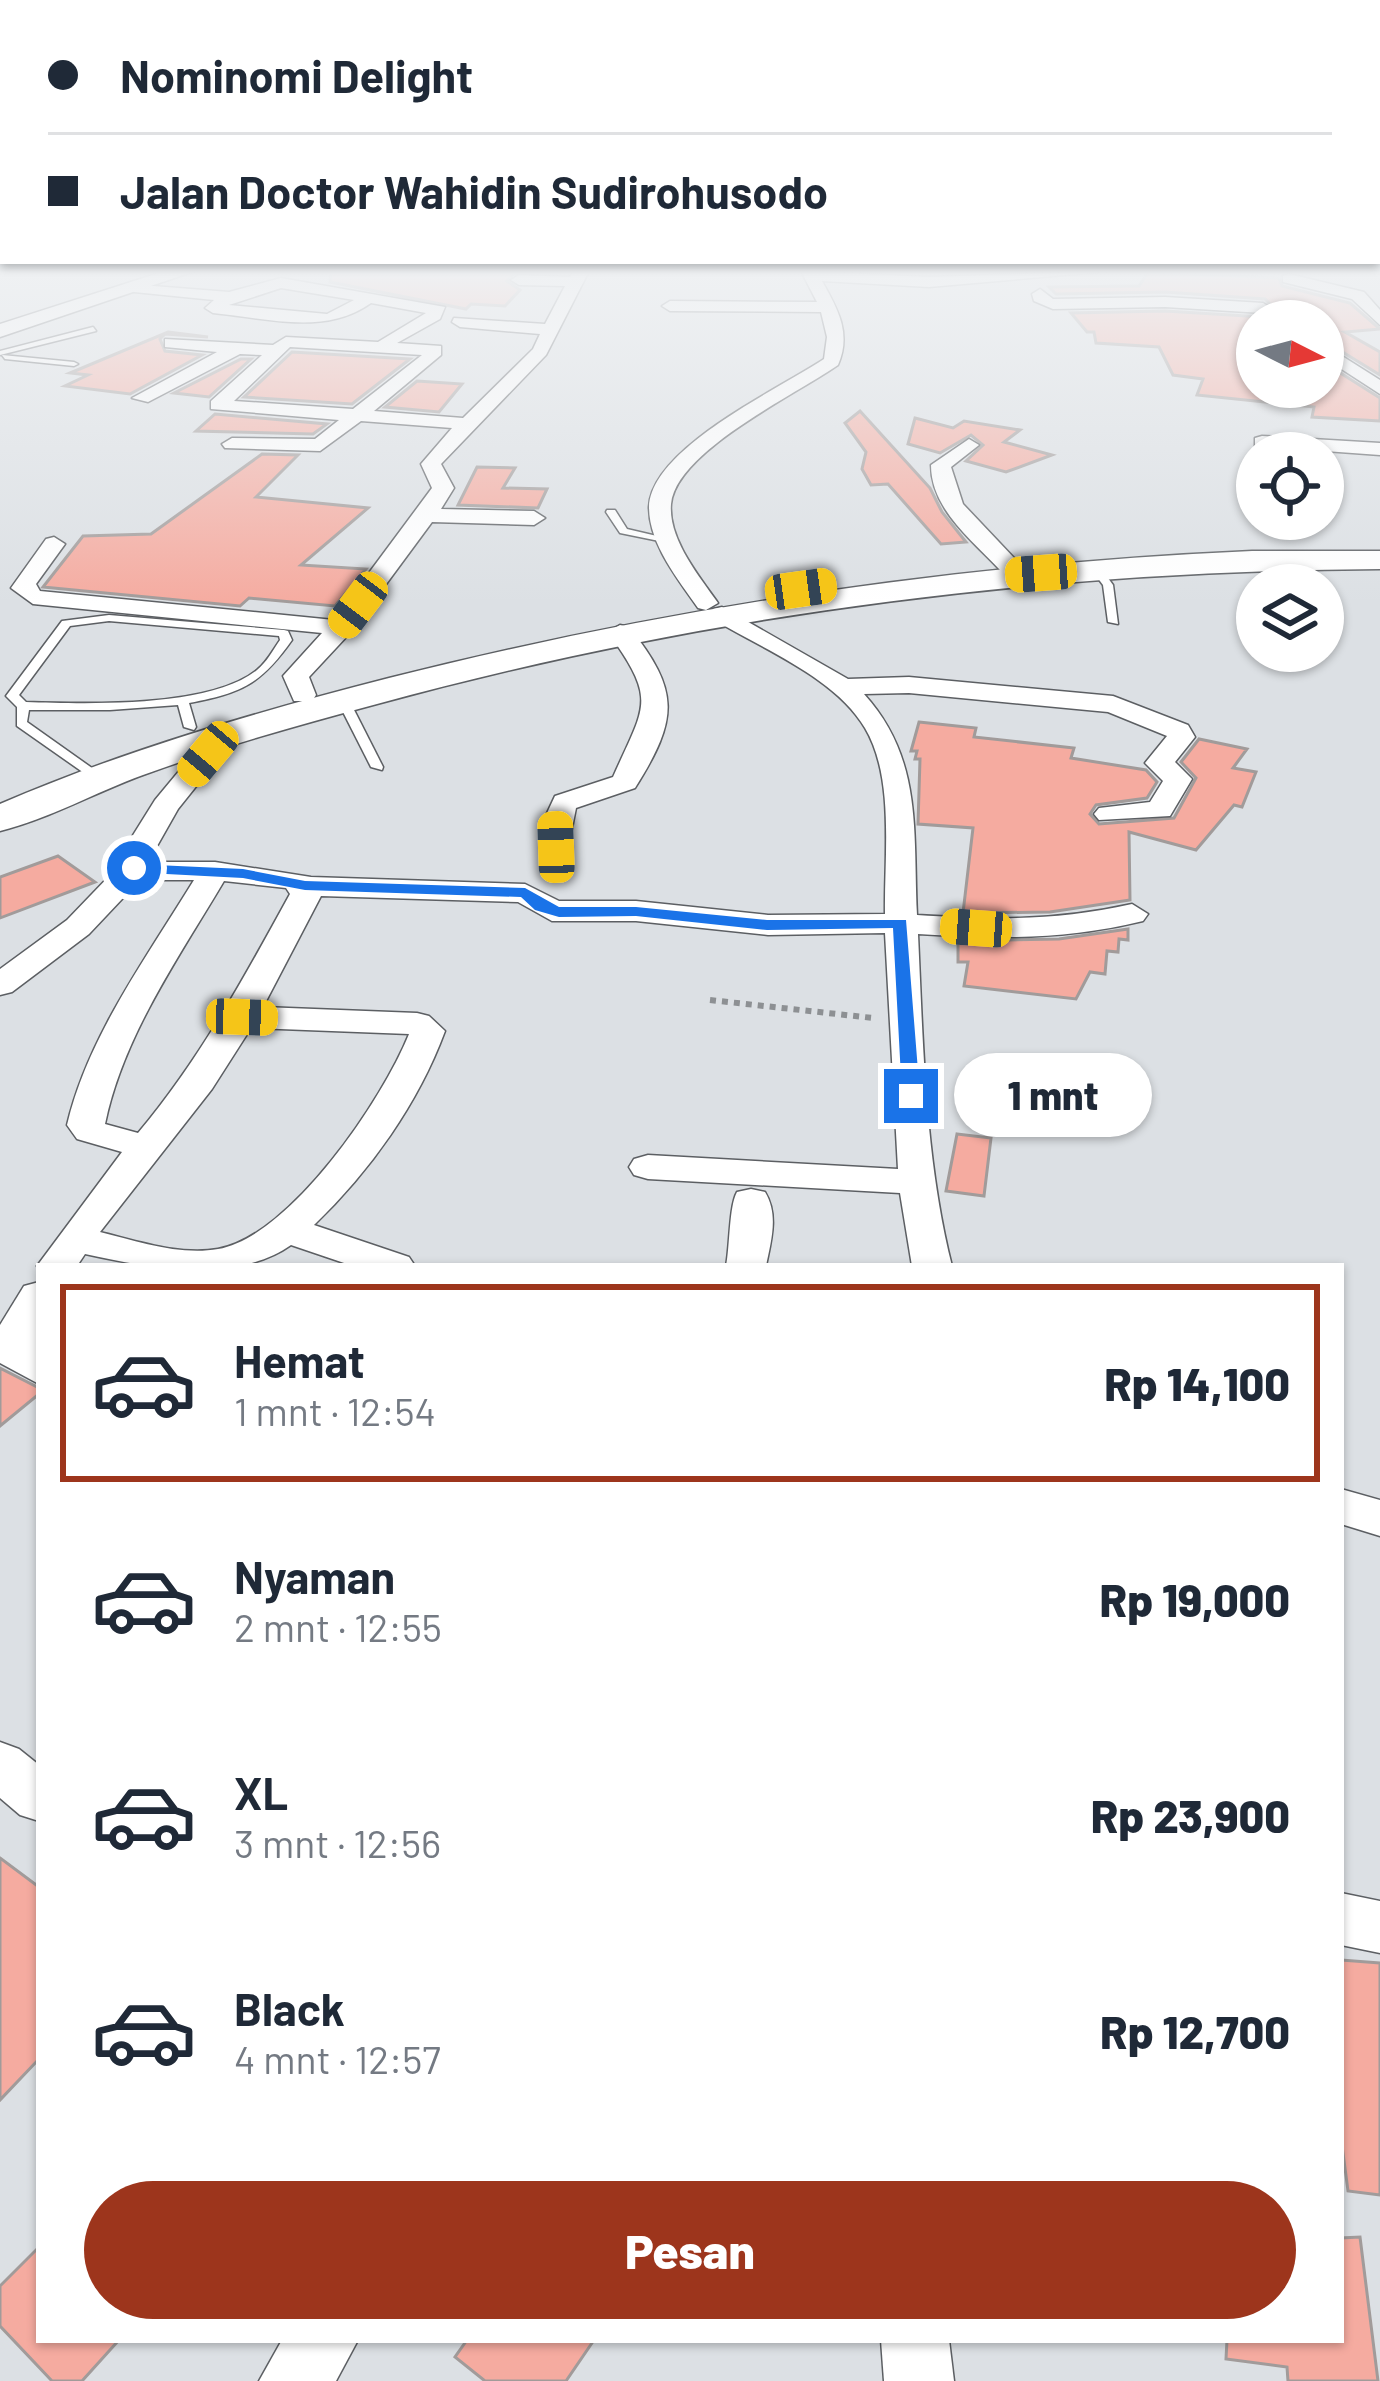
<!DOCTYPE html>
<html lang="id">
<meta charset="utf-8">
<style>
body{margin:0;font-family:Barlow,sans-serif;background:#f6f6f7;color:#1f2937;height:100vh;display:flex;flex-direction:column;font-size:45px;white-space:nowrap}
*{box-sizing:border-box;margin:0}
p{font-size:39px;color:#747a83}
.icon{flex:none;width:66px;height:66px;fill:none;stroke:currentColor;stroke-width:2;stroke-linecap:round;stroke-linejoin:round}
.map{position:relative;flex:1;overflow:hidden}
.details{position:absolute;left:36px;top:1263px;width:1308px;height:1080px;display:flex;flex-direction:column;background:#fff;border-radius:0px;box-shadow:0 3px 9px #0004}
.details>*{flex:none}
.hud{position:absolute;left:0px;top:0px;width:1380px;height:264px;box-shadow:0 3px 9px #0004;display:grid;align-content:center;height:264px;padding:0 48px;background:#fff}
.needle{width:78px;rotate:96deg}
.controls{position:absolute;left:1236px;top:300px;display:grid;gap:24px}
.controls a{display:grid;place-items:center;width:108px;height:108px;border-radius:50%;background:#fff;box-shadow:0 3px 9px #0004;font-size:60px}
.end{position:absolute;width:54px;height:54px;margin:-27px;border:15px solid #1a73e8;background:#fff;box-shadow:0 0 0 6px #fff}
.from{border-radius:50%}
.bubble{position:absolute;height:84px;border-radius:42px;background:#fff;box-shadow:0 3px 9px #0004;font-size:39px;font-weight:800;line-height:84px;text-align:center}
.car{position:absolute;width:36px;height:72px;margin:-36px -18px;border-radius:15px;box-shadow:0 0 9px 3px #0007;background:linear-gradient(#f5c518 24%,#345 0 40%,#f5c518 0 76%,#345 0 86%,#f5c518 0)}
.hud b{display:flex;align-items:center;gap:42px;height:114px;font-size:45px}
.hud b+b{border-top:3px solid #e0e1e3}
.hud i{width:30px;height:30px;background:#1f2937}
ul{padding:21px 0 0;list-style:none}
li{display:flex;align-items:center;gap:36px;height:198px;margin:0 24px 18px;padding:0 24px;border:6px solid transparent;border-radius:0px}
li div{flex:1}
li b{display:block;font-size:45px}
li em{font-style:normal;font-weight:800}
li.active{border-color:#9d351c}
li>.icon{width:108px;height:108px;stroke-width:1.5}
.cta{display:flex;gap:24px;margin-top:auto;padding:24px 48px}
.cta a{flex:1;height:138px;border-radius:72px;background:#9d351c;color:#fff;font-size:48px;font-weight:800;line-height:138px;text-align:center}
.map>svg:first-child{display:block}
.building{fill:#f5aba0;stroke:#a19b9a;stroke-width:3}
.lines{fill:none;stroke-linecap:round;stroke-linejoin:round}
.service-casing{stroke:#5c5f63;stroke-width:3}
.minor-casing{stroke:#5c5f63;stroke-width:3}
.tertiary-casing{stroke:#5c5f63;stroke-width:3}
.secondary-casing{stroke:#5c5f63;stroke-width:3}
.path{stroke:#8d9093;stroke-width:6;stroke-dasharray:6 6;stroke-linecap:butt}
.service{fill:#fff;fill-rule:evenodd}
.minor{fill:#fff;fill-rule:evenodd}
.tertiary{fill:#fff;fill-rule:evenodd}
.secondary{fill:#fff;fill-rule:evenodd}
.route{fill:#1a73e8}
</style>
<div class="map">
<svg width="1380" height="2381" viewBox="0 0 1380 2381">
<rect width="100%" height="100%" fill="#dce0e4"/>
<g class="building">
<polygon points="331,271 516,271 507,281 520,290 505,306 471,304 466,309 330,282"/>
<polygon points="1148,272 1279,278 1282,286 1350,303 1380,329 1345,332 1380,352 1380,375 1323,340 1323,321 1257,321 1257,387 1323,387 1323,362 1380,398 1380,421 1312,417 1314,407 1197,395 1203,379 1173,375 1159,347 1096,343 1094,332 1087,332 1071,313 1165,311 1263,317 1275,309 1265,299 1165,292 1056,294 1049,287 1139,286"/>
<polygon points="168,332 208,337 165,334 160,339 165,351 202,355 130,394 65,386 88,375 70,373"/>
<polygon points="292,352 410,359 352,404 244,397"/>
<polygon points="241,359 251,359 209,397 174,393"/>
<polygon points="417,381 462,384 439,412 385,407"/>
<polygon points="860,411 930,488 942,512 966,542 941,544 888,484 871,485 862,469 866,452 845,423"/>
<polygon points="215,414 327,424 313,434 196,431"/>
<polygon points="915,418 953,428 964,421 1020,430 1004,442 1052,455 1006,472 966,461 983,445 971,435 940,453 908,444"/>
<polygon points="262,454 298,455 256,497 368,508 301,565 366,569 335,606 249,598 240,606 43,587 83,536 151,534"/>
<polygon points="477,467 515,468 503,488 547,489 538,508 458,505"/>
<polygon points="919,722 976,728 974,737 1074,748 1071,758 1146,770 1157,782 1147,798 1096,805 1090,814 1099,824 1174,818 1196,778 1181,762 1199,739 1247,749 1233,768 1256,772 1242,807 1234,805 1196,850 1129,832 1130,900 1050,912 963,913 973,828 918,824 920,759 915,759 917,751 911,751"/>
<polygon points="58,856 95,882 0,918 0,877"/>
<polygon points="1128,929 1128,940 1119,939 1118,952 1107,951 1105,974 1090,972 1076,999 964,986 968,962 958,962 958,941 1059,939"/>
<polygon points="957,1134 991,1138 984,1196 946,1191"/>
<polygon points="0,1368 39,1388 39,1394 0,1426"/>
<polygon points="0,1858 39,1887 39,2059 0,2100"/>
<polygon points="1341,1960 1380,1963 1380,2195 1348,2191 1341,2138"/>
<polygon points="1360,2237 1378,2381 1288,2381 1287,2367 1226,2359 1227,2340 1341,2340 1341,2238"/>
<polygon points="39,2247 39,2340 119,2340 82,2381 52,2381 0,2326 0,2286"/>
<polygon points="467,2340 594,2340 566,2381 485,2381 455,2357"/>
</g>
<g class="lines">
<defs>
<g id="service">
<polygon points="93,327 96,331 0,355 0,351"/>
<polygon points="2,355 74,362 78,364 74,366 5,359"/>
<polygon points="607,510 615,510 627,529 674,540 669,543 620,533 606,512"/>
<polygon points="1092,567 1100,567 1113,585 1118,624 1108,622 1103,585 1091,569"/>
<path d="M109,615l175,15 4,1 4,9c-31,44 -50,53 -103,63l7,24 -2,3 -10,-3 -6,-22 -68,5h-81l-2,12 72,51 2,3 -7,4 -77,-54v-19l-11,-11 56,-75zM109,621l170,15 1,4c-7,10 -13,22 -23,30 -47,38 -170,34 -231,32l-7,-7 51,-69z"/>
<polygon points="344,698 350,702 383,767 382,770 371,767 338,702"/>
</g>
<g id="minor">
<path d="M573,271h16l-43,84 -105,109 13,24 -13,21 93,2 11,7 -11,7 -102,-3 -82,111 -41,44 7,18 -4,6h-18l-11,-25 39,-43 -289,-29 -22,-16 35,-49 8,-2 11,7 -29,40 4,7 294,29 98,-132 -11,-24 31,-36 -91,-7 -41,30 -95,-3 -3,-4 10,-6 83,1 24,-19 -128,-11v-8l51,-46 -22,-1 -92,48 -16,-4 85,-46 -52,-5v-8l108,6 13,-8 92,5 48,-29 -55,-10c-46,33 -104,15 -158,10l-8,-5 9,-8 -80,-8 -8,-5 2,-3 101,8 52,-14 164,29 -5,12 -43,24 44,3v9l-67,56 89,7 70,-69 7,-15 -80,-7 -8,-5 2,-4 91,6 20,-38 -46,-1 -8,-5 8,-5 51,2zM281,288l73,12 -27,14 -98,-9zM290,347l132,8 -69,54 -119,-8z"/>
<path d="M801,271l128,6 182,-6 -182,16 -107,-6c15,27 30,52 16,84 -41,29 -162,86 -167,139 -3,35 28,72 47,99l-12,7 -8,-2c-20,-29 -49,-64 -49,-101 2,-59 130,-118 175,-148l3,-22 -6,-25 -151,-1 -8,-5 8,-5 147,1z"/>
<polygon points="1289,274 1364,292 1380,310 1380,325 1352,299 1283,282 1283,276"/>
<polygon points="1040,289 1053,299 1165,297 1263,303 1271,308 1263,313 1165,307 1053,309 1034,301 1032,294"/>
<polygon points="1323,344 1380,380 1380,394 1323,357"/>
<polygon points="1262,436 1380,443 1380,455 1255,446 1255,438"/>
<path d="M969,439l10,6 -28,22 12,37 53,56v10h-16c-28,-30 -69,-61 -69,-105z"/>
<path d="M722,607l126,72 61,-2 204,19 75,29 7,12 -20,25 17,17 -22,37 -71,4 -5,-6 5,-6 51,-6 13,-21 -18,-18 22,-27 -59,-24 -199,-19 -45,1c59,65 49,137 53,221 78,5 138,6 215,-11l16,10 -5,7c-77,19 -146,18 -225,13 5,110 7,226 34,332h-40l-12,-73 -252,-14 -14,-4 -5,-8 5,-8 14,-4 250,14 -13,-236 -117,2 -132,-14h-84l-34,-19 -197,-6 -58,111 154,6 12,3 16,15c-27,73 -75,140 -131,194l95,32 6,9h-62l-62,-21c-55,39 -143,23 -206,9l-8,12h-38v4l-2,-4 85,-114 -45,-13 -10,-14c21,-89 80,-168 127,-245h-54l-51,54 -77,58 -12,3v-26l67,-49 50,-52 -2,-4 40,-64 39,-47 -6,-10 4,-6h20l10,17 -44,55 -30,53h67l96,15 214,7 34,17h77l132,14 117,-1c-1,-57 10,-136 -20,-186 -30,-51 -103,-79 -152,-109v-10zM224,881l62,7 4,6c-46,84 -90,165 -152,239l-33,-9c18,-88 74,-167 119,-243zM251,1028l158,6c-26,65 -118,202 -191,215 -38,7 -81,-8 -118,-17l112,-143z"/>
<path d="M620,625l9,2c51,64 50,91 6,161l-59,20 -9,45h-22l-4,-27 14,-30 58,-19c33,-74 44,-76 -5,-145z"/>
<path d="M751,1189l14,3c14,23 6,49 1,74h-40c4,-20 3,-60 11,-74z"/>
<polygon points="39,1282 39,1384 0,1363 0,1325 24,1286"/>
<polygon points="1341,1489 1380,1500 1380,1536 1341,1524"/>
<polygon points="0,1742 19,1749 39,1765 39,1821 20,1815 0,1798"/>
<polygon points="1341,1893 1380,1901 1380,1953 1341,1945"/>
<polygon points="282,2340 358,2340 336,2381 259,2381"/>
<polygon points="881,2340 949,2340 954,2381 884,2381"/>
</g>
<polygon id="tertiary" points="165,271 195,271 0,337 0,324"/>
<path id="secondary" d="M1252,551h128v18c-341,2 -674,45 -1003,135 -78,21 -157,43 -234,71 -47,17 -94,44 -143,56v-27c125,-54 257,-92 389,-126 285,-72 570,-114 863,-127z"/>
</defs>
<use href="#service" class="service-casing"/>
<use href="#minor" class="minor-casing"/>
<use href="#tertiary" class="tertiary-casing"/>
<use href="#secondary" class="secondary-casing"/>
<polyline class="path" points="710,1000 873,1018"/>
<use href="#service" class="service"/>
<use href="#minor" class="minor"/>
<use href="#tertiary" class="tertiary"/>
<use href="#secondary" class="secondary"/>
</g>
<linearGradient id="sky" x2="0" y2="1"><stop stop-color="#63abcb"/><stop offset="0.45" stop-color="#eff1f3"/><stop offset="1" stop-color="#eff1f3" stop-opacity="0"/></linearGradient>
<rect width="1380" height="605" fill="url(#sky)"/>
<polygon class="route" points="134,864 243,869 305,881 525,888 559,907 636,907 767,920 906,920 920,1096 911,1101 902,1096 893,928 767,930 636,916 559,917 535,910 521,897 305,890 243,878 128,872 128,865"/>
</svg>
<div class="controls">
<a><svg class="needle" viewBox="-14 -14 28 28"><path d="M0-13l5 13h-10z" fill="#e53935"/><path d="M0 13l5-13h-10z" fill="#747a83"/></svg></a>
<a><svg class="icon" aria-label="locate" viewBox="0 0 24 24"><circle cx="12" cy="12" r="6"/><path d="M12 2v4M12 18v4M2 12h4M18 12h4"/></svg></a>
<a><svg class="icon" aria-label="layers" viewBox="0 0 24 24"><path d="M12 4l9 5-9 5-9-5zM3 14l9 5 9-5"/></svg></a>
</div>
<i class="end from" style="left:134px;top:868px"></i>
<i class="end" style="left:911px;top:1096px"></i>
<div class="bubble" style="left:954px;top:1053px;width:198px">1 mnt</div>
<i class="car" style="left:1041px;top:573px;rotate:266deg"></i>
<i class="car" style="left:801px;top:589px;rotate:82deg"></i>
<i class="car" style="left:358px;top:605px;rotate:217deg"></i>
<i class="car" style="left:208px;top:754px;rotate:220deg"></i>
<i class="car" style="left:556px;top:847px;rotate:358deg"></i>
<i class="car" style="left:976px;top:928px;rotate:274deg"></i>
<i class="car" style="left:242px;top:1017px;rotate:92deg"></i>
<div class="hud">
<b><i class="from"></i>Nominomi Delight</b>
<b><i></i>Jalan Doctor Wahidin Sudirohusodo</b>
</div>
<section class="details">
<ul>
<li class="active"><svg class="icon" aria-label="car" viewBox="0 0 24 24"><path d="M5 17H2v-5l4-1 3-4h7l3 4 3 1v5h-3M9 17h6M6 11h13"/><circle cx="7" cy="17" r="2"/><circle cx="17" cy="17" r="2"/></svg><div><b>Hemat</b><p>1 mnt · 12:54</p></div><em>Rp 14,100</em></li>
<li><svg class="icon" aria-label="car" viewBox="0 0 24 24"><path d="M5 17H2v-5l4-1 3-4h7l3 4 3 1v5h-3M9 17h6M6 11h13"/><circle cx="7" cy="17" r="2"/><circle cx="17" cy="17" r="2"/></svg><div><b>Nyaman</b><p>2 mnt · 12:55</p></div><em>Rp 19,000</em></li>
<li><svg class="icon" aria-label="car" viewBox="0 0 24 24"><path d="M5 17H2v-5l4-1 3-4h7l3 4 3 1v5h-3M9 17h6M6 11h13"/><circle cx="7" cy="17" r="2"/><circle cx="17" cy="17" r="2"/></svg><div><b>XL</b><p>3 mnt · 12:56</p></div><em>Rp 23,900</em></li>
<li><svg class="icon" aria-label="car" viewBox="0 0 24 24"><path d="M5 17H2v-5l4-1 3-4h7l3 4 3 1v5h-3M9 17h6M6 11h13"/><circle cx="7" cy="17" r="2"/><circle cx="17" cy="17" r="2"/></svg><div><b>Black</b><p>4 mnt · 12:57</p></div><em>Rp 12,700</em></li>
</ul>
<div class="cta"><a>Pesan</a></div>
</section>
</div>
